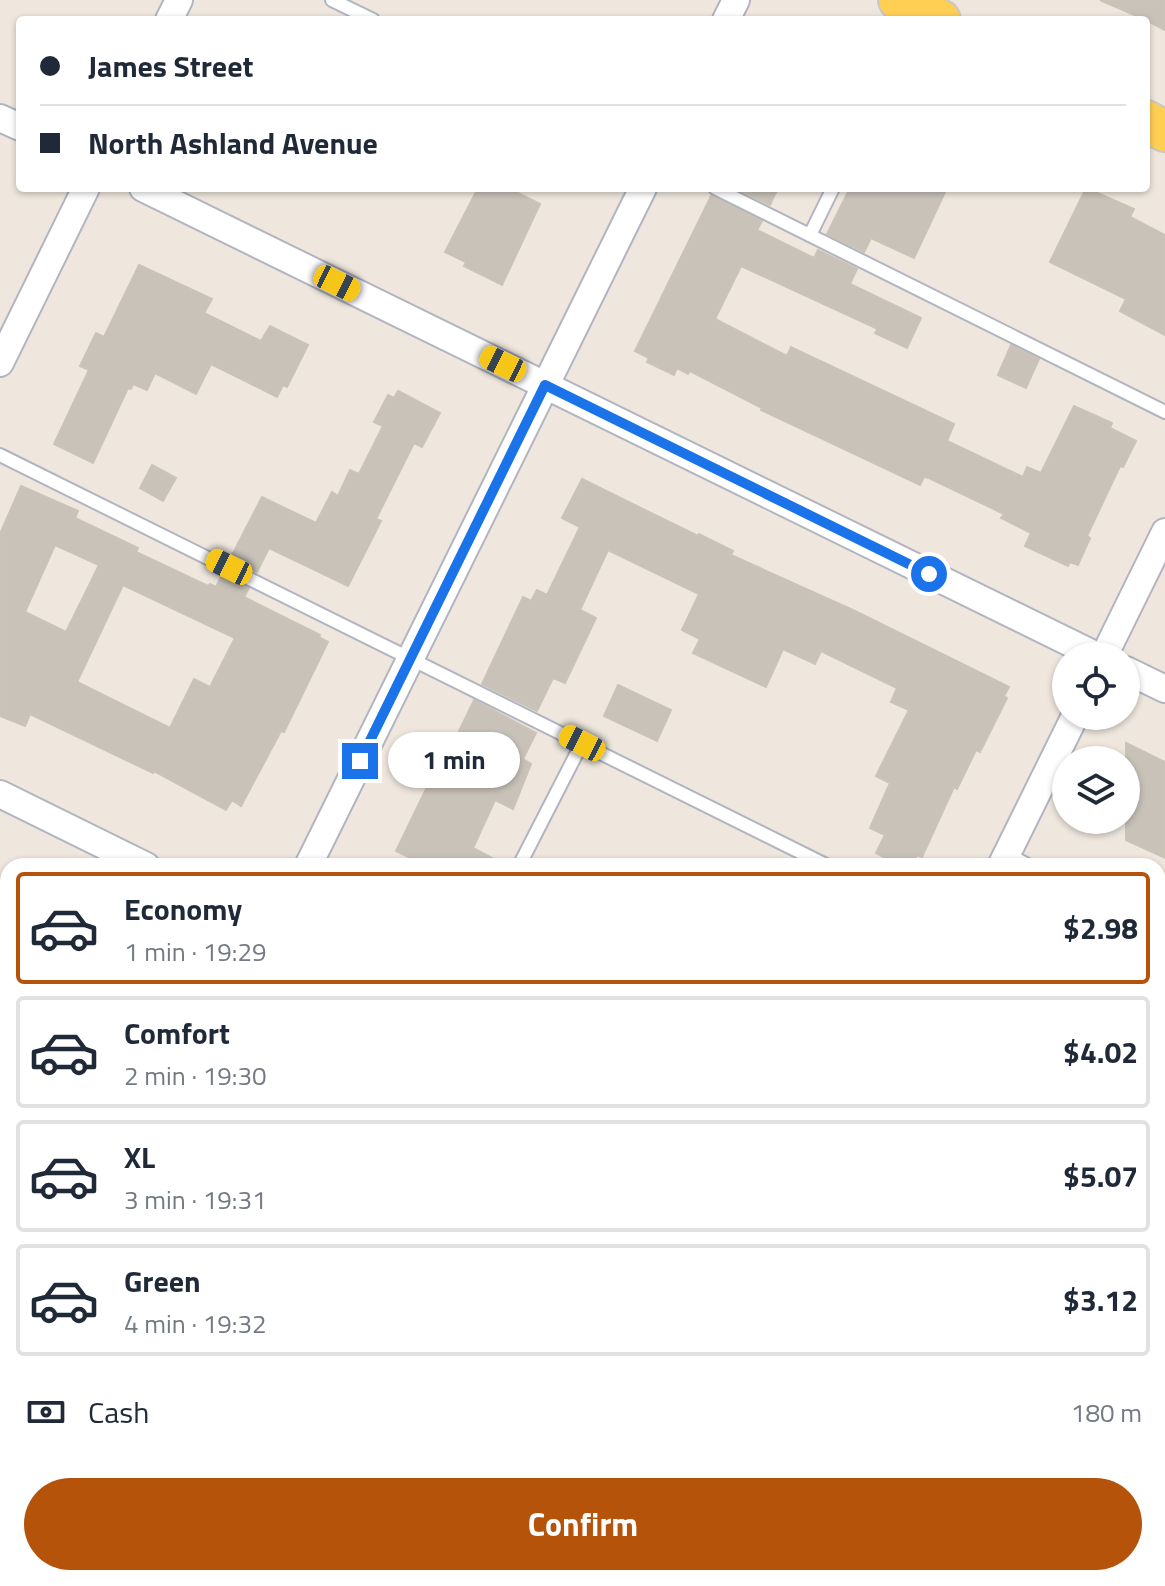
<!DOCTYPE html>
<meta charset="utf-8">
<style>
body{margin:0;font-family:"Titillium Web",sans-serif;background:#f2f2f3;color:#1f2937;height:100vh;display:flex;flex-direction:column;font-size:30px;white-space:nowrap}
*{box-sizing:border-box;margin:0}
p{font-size:26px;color:#747a83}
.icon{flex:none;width:44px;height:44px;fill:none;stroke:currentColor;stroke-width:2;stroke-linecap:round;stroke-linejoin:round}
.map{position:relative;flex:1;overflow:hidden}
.details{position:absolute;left:0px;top:858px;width:1166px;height:728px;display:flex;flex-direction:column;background:#fff;border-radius:24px 24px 0 0;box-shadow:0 2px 6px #0004}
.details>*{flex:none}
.hud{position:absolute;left:16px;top:16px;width:1134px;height:176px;border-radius:8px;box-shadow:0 2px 6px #0004;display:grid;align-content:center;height:176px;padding:0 24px;background:#fff}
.fabs{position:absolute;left:1052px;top:642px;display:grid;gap:16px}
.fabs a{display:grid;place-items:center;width:88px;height:88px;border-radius:50%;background:#fff;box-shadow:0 2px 6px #0004;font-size:40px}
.end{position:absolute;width:36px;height:36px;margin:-18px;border:10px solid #1a73e8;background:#fff;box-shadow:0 0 0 4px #fff}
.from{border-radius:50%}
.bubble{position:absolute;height:56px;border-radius:28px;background:#fff;box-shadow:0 2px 6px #0004;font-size:26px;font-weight:700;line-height:56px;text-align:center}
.car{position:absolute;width:24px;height:48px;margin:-24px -12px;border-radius:10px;box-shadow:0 0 6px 2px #0007;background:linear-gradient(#f5c518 24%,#345 0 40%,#f5c518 0 76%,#345 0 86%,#f5c518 0)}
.hud b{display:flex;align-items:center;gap:28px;height:76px;font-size:30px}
.hud b+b{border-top:2px solid #e0e1e3}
.hud i{width:20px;height:20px;background:#1f2937}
ul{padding:14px 0 0;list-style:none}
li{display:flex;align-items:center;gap:24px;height:112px;margin:0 16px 12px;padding:0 8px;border:4px solid #e0e1e3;border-radius:8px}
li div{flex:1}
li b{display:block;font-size:30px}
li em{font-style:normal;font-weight:700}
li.selected{border-color:#b45309}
li>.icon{width:72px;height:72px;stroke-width:1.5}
.pay{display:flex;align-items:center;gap:20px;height:88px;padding:0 24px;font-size:30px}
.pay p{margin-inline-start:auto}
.cta{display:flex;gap:16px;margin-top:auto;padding:16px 24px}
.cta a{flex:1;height:92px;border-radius:48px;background:#b45309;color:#fff;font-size:32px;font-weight:700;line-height:92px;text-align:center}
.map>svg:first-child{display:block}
.education{fill:#f2e4cc}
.green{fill:#b6eb96}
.building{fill:#c8c2b9;stroke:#cbc3b7;stroke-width:2;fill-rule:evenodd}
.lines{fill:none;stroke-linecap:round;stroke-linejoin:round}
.service-casing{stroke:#b2b5c1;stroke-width:16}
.minor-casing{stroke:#b2b5c1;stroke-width:30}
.primary-casing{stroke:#c8c8c8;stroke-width:44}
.service{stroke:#fff;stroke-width:12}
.minor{stroke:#fff;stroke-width:26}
.primary{stroke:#ffcf54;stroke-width:40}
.route{stroke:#1a73e8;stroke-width:10}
</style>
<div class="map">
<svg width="1165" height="1586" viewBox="0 0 1165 1586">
<rect width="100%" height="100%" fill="#efe7de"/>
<polygon class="education" points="1158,1196 1165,1200 1165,1569 1157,1586 650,1586 654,1578 1158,1578"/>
<polygon class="green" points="8,1477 8,1578 348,1578 364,1586 0,1586 0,1493"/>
<g class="building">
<polygon points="1100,0 1165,0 1165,30 1146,20"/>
<polygon points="478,188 508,188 540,204 502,285 464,266 466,262 445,252"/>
<polygon points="735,188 778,188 770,205"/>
<polygon points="850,188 947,188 914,258 871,238 864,252 827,234"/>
<polygon points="1086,188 1134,209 1130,217 1165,235 1165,335 1120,311 1126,299 1050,262"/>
<polygon points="711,196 762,221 757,230 814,258 818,250 857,269 850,284 921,318 907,348 875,333 878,329 741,266 715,319 787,356 791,347 954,424 947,441 1023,477 1027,467 1041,473 1074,406 1112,423 1110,428 1136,441 1123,467 1120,466 1087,536 1090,538 1078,565 1070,562 1068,566 1025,546 1031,533 1001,518 1004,514 929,478 924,477 920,485 761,410 762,408 690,371 688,374 677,368 674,375 647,362 649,358 635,351"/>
<polygon points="139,265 212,299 204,313 261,341 270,326 308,345 287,387 283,385 277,397 211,364 196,394 155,373 147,390 133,384 131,389 128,388 93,463 54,444 89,370 80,366 96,333 104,337"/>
<polygon points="1011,345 1039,359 1026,388 998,375"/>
<polygon points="398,391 440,413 422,447 414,443 376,519 381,521 348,586 269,548 257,572 230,559 262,497 316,523 332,492 338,496 350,470 359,474 383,426 374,422 388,395 394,398"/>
<polygon points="152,465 176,478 163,501 140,488"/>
<polygon points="582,479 698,536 699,534 733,551 731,555 855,611 1009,687 1004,696 1007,698 980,752 976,750 957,789 954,787 922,857 917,855 912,866 880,866 884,857 876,853 885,835 870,828 890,783 876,776 909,710 891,702 897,688 821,651 815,664 783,649 766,687 693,653 700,639 682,630 699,594 608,550 580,610 596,618 565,683 553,678 537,711 482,684 523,597 531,601 537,590 547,595 580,527 562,518"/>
<path d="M21,486l57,25 -3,7 63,30 -2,4 72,34 2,-2 6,3 6,-12 27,13 -5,9 76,38 -1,2 9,5 -44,90 -3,-1 -40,75 -9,-6 -6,10 -72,-39 -1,2 -123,-59 -5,12 -25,-10v-182zM55,545l44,20 -33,67 -41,-20zM123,585l112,53 -25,49 -16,-8 -24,49 -93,-46z"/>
<polygon points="618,685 671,710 657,741 604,716"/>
<polygon points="474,700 536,733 523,759 531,764 513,809 495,800 473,848 507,866 427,866 396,851 444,752 448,754"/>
<polygon points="1126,743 1165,762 1165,858 1126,840"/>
</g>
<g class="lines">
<defs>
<g id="service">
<polyline points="332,0 373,20"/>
<polyline points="715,188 1165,412"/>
<polyline points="810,235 833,188"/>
<polyline points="0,455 828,866"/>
<polyline points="1007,854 1030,866"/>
<polyline points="519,866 582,743"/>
<polyline points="1158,930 1165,933"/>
<polyline points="0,1105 8,1109"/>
</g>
<g id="minor">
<polyline points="169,20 179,0"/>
<polyline points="726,20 736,0"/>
<polyline points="0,118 20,127"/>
<polyline points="143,188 1097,656"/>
<polyline points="0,363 86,188"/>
<polyline points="1104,656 1165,532"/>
<polyline points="1126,670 1165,689"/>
<polyline points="0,794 146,866"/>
<polyline points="308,866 643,188"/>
<polyline points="1001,866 1075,716"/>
<polyline points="1158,1196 1165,1200"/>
<polyline points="0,1406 8,1410"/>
<polyline points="0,1493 8,1477"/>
<polyline points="348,1578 364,1586"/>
<polyline points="650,1586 654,1578"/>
<polyline points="1157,1586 1165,1569"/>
</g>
<g id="primary">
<polyline points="899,0 940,20"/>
<polyline points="1146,121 1165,131"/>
</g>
</defs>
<use href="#service" class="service-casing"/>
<use href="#minor" class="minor-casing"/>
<use href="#primary" class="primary-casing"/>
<use href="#service" class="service"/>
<use href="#minor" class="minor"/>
<use href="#primary" class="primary"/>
</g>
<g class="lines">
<polyline class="route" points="360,761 545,385 929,574"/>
</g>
</svg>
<div class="fabs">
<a><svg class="icon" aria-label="locate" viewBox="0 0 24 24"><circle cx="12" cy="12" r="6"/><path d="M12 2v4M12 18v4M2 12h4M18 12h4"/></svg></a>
<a><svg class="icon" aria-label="layers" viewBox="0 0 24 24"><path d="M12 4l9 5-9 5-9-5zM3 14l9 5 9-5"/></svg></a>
</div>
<i class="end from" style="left:929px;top:574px"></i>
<i class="end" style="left:360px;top:761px"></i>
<div class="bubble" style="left:388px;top:732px;width:132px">1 min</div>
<i class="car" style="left:337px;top:283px;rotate:116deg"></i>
<i class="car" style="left:503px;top:364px;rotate:296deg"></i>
<i class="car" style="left:229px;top:567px;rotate:296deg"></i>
<i class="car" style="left:582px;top:743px;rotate:297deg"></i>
<div class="hud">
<b><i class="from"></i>James Street</b>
<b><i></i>North Ashland Avenue</b>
</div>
<section class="details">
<ul>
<li class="selected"><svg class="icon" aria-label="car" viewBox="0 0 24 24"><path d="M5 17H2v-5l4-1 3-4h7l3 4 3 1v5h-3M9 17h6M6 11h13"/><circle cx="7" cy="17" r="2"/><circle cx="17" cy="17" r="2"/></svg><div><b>Economy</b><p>1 min · 19:29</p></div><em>$2.98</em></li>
<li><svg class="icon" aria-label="car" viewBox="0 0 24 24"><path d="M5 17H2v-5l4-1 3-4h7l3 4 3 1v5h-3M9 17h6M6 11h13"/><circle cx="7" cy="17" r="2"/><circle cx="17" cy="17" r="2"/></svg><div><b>Comfort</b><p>2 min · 19:30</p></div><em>$4.02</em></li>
<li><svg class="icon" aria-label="car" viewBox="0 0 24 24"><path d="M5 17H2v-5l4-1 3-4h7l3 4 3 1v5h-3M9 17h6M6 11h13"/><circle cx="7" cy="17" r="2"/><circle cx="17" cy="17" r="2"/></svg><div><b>XL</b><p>3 min · 19:31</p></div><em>$5.07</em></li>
<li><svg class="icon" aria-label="car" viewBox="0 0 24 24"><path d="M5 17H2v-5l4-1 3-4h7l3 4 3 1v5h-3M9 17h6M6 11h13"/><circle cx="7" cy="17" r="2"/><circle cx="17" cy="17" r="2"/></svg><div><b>Green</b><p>4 min · 19:32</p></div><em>$3.12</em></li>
</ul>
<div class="pay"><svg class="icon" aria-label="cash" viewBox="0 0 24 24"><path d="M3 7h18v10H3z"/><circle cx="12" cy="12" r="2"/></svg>Cash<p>180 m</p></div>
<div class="cta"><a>Confirm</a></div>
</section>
</div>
